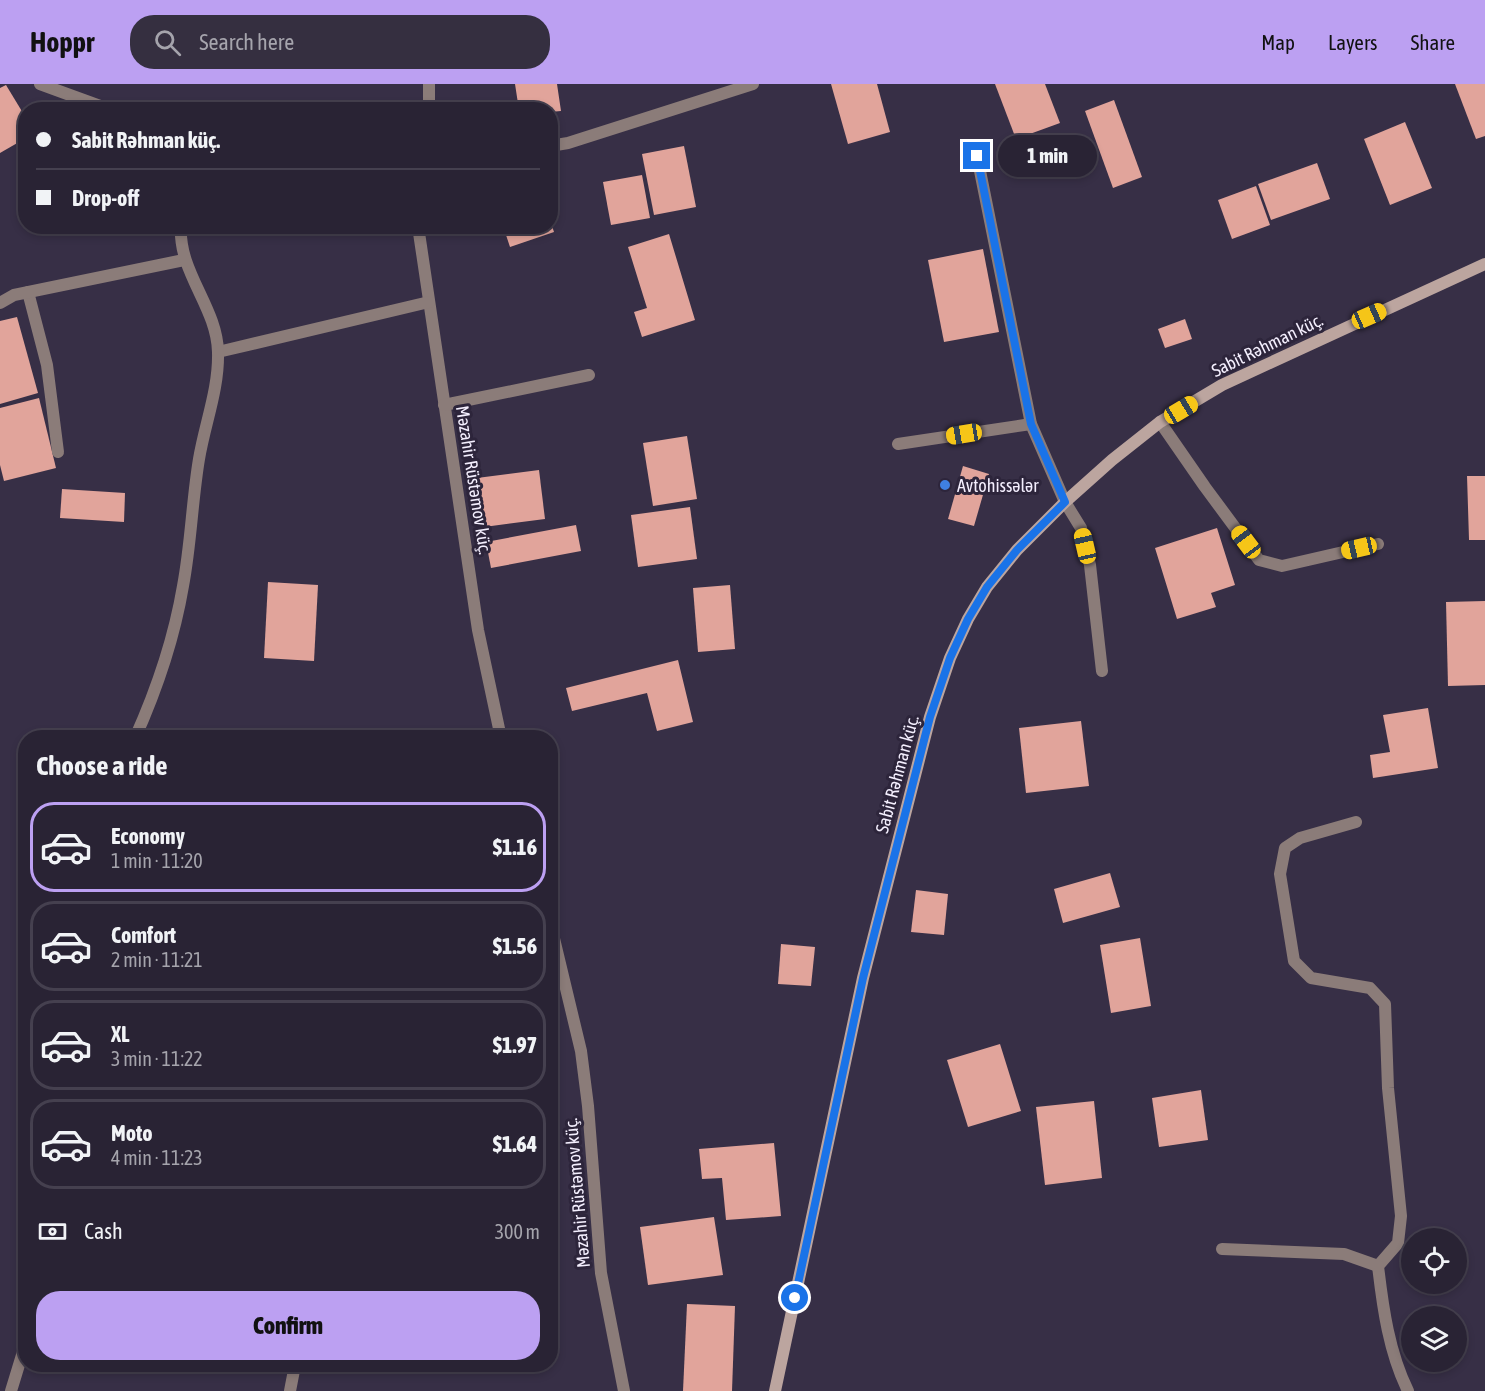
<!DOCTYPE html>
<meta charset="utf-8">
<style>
body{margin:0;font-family:"Asap Condensed",sans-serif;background:#352f40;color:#f1f3f6;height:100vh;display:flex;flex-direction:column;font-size:22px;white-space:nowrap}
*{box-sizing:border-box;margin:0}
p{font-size:20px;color:#a5a4ac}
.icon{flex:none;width:33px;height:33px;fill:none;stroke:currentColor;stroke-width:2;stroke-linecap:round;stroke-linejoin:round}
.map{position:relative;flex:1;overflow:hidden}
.drawer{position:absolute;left:18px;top:646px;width:540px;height:642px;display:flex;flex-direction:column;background:#292334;border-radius:24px;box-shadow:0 3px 9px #0003,0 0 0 2px #45404f}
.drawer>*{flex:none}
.guide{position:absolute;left:18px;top:18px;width:540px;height:132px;border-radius:24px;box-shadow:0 3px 9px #0003,0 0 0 2px #45404f;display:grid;align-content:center;height:132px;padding:0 18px;background:#292334}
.controls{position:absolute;left:1401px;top:1144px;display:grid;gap:12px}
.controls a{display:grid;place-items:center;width:66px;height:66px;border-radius:50%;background:#292334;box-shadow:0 3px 9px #0003,0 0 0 2px #45404f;font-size:30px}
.end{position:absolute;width:27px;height:27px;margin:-14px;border:8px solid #1a73e8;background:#fff;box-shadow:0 0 0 3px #fff}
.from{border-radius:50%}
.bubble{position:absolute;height:42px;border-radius:21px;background:#292334;box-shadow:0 3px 9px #0003,0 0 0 2px #45404f;font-size:20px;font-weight:800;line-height:42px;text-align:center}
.car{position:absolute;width:18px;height:36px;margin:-18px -9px;border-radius:8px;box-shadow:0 0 4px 2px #0007;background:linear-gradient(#f5c518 24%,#345 0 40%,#f5c518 0 76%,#345 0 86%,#f5c518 0)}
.guide b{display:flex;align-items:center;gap:21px;height:57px;font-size:22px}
.guide b+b{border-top:2px solid #45404f}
.guide i{width:15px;height:15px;background:#f1f3f6}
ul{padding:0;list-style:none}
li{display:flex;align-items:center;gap:18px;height:90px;margin:0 12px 9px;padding:0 6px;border:3px solid #45404f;border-radius:24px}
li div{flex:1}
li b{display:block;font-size:22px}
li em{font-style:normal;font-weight:800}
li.selected{border-color:#bca0f2}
li>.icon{width:54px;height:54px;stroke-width:1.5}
h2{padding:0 18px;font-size:27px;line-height:72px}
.pay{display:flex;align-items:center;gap:15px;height:66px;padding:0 18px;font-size:22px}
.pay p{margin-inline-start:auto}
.primary-button{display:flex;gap:12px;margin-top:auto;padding:12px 18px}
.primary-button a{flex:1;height:69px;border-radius:24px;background:#bca0f2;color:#111;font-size:24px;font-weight:800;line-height:69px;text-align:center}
header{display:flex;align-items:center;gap:36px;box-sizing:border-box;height:84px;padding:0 30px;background:#bca0f2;color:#111}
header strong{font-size:28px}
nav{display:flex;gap:33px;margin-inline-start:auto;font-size:21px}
.search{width:420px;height:54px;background:#352f40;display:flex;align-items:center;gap:15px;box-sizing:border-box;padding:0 21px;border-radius:24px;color:#a5a4ac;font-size:22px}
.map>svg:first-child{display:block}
.building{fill:#e1a49b}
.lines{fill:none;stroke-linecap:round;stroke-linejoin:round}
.street{stroke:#8b7c79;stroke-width:12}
.secondary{stroke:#bca59f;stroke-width:12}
.route{stroke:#1a73e8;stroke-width:8}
.shop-dot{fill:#3f7fe0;stroke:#2d253b;stroke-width:2}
.labels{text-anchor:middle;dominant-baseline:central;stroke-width:6;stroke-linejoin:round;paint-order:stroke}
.street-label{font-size:18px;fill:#f4effe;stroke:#2d253b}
.poi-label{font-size:18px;fill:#f4effe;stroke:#2d253b;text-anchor:start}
</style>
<header>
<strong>Hoppr</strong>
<div class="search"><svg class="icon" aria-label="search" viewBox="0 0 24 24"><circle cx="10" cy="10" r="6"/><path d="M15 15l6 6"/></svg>Search here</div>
<nav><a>Map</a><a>Layers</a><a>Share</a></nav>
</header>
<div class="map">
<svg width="1485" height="1307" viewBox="0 0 1485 1307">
<rect width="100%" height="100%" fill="#372f46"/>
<g class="building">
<polygon points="515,0 557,0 561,27 550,28 550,26 519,26"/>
<polygon points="831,0 877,0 890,48 848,60"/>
<polygon points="995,0 1045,0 1060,39 1016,55"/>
<polygon points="1455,0 1485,0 1485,52 1476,55"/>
<polygon points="6,1 26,34 26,54 0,69 0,4"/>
<polygon points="1114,16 1142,93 1113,104 1085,27"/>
<polygon points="1405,38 1432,104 1390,121 1364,55"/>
<polygon points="684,62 696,123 654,131 642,70"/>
<polygon points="1317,79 1330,115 1271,136 1258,100"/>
<polygon points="642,91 650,134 611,141 603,98"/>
<polygon points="1256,102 1270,141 1232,155 1218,116"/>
<polygon points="503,142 552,142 554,148 510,163"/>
<polygon points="669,150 695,236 642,253 634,228 647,224 628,163"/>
<polygon points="983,165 999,248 944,258 928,176"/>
<polygon points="17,233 38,309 0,320 0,237"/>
<polygon points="1185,235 1192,255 1165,264 1158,245"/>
<polygon points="39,314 56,384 4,397 0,381 0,324"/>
<polygon points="687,352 697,415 653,422 643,359"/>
<polygon points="963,382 989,390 974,442 948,435"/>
<polygon points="539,386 545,435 484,443 477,394"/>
<polygon points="1467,392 1485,392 1485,456 1469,456"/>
<polygon points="62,405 125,409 124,438 60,434"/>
<polygon points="690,423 697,475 638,483 631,431"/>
<polygon points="576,441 581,467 491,484 486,458"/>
<polygon points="1217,444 1235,501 1211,509 1216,523 1177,535 1155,464"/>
<polygon points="268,498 318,501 314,577 264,574"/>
<polygon points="730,501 735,565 698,568 693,504"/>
<polygon points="1485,517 1485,601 1448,602 1446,518"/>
<polygon points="678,576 693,638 657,647 647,609 572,627 566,604"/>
<polygon points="1428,624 1438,684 1373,694 1370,671 1390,668 1383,631"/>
<polygon points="1081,637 1089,702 1026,709 1019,644"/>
<polygon points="1110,789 1120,823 1063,839 1054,805"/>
<polygon points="916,806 948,810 944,851 911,848"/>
<polygon points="1140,854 1151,922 1111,929 1100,861"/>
<polygon points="781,860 815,863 811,902 778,900"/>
<polygon points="1000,960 1021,1027 968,1043 947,976"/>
<polygon points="1201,1006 1208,1056 1159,1063 1152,1014"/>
<polygon points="1094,1017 1102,1094 1045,1101 1036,1023"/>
<polygon points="774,1059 781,1132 726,1136 722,1094 702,1095 699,1065"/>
<polygon points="714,1133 723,1191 648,1201 640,1143"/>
<polygon points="687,1220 735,1222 732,1307 683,1307"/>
</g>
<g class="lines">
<g class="street">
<polyline points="40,0 111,26"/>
<polyline points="429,0 429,26"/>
<polyline points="550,62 568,59 753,0"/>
<polyline points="977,72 1031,340 1065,418 1081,444 1090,481 1102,587"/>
<polyline points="418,142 478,546 501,654"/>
<polyline points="28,208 47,281 58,368"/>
<polyline points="0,219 14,211 184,176"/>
<polyline points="218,268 429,218"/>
<polyline points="444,321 589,291"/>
<polyline points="1160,338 1205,403 1259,476 1282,482 1378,460"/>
<polyline points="898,360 1031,340"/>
<path d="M135,654c22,-49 39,-99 48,-152 8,-42 9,-85 16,-127 6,-36 20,-70 19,-107 -1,-45 -40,-80 -37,-126"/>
<path d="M1356,738l-56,16 -15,10 -5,26 14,87 17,17 59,10 15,16 3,84 13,128 -3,27 -20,23c5,43 11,86 30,125"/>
<polyline points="550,838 581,967 588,1022 601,1189 624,1307"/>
<polyline points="1222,1165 1344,1170 1378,1182"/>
<polyline points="11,1307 26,1258"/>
<polyline points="290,1307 295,1281"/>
</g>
<polyline class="secondary" points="775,1307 863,894 930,633 950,574 968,535 987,503 1017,466 1065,418 1112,376 1160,338 1222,301 1485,180"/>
</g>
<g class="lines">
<polyline class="route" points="795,1214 863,894 930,633 950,574 968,535 987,503 1017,466 1065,418 1031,340 977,72"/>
</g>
<circle class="shop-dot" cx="945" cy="401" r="6"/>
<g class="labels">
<g class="street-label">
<text transform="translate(1267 261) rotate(-26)">Sabit Rəhman küç.</text>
<text transform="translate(474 396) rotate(81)">Məzahir Rüstəmov küç.</text>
<text transform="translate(897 690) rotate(-75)">Sabit Rəhman küç.</text>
<text transform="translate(577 1109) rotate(-95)">Məzahir Rüstəmov küç.</text>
</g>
<g class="poi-label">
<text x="957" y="401">Avtohissələr</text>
</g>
</g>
</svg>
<div class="controls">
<a><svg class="icon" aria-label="locate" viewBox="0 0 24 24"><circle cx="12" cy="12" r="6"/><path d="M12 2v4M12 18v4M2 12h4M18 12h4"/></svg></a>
<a><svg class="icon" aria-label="layers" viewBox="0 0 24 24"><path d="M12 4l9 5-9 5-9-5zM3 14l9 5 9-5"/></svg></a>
</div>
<i class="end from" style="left:795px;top:1214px"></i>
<i class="end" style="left:977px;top:72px"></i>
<div class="bubble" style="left:998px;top:51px;width:99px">1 min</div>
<i class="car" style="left:1369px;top:232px;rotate:66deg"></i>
<i class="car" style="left:1181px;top:326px;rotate:59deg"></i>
<i class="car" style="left:964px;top:350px;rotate:261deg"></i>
<i class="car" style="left:1246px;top:458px;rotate:323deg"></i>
<i class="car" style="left:1085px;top:462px;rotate:347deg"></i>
<i class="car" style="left:1359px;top:464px;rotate:257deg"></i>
<div class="guide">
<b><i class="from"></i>Sabit Rəhman küç.</b>
<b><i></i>Drop-off</b>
</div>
<section class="drawer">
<h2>Choose a ride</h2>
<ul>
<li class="selected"><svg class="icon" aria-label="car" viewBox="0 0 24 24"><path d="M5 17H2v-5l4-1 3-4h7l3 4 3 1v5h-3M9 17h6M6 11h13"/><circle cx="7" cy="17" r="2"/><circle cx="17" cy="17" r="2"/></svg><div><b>Economy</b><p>1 min · 11:20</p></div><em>$1.16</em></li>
<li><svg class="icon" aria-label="car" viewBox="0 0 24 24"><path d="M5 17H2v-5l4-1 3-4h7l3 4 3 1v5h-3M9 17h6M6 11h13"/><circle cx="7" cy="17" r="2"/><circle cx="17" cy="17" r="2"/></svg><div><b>Comfort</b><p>2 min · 11:21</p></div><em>$1.56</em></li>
<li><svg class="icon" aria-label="car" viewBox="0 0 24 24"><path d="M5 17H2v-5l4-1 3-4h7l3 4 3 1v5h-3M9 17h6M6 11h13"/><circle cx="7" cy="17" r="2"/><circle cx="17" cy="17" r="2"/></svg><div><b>XL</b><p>3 min · 11:22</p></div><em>$1.97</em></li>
<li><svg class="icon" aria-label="car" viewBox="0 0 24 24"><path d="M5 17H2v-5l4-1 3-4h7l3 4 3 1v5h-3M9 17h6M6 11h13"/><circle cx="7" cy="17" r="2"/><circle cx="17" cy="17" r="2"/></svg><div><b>Moto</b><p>4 min · 11:23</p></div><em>$1.64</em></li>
</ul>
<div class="pay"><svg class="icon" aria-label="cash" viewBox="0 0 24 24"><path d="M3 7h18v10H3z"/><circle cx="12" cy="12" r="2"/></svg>Cash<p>300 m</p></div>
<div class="primary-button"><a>Confirm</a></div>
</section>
</div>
